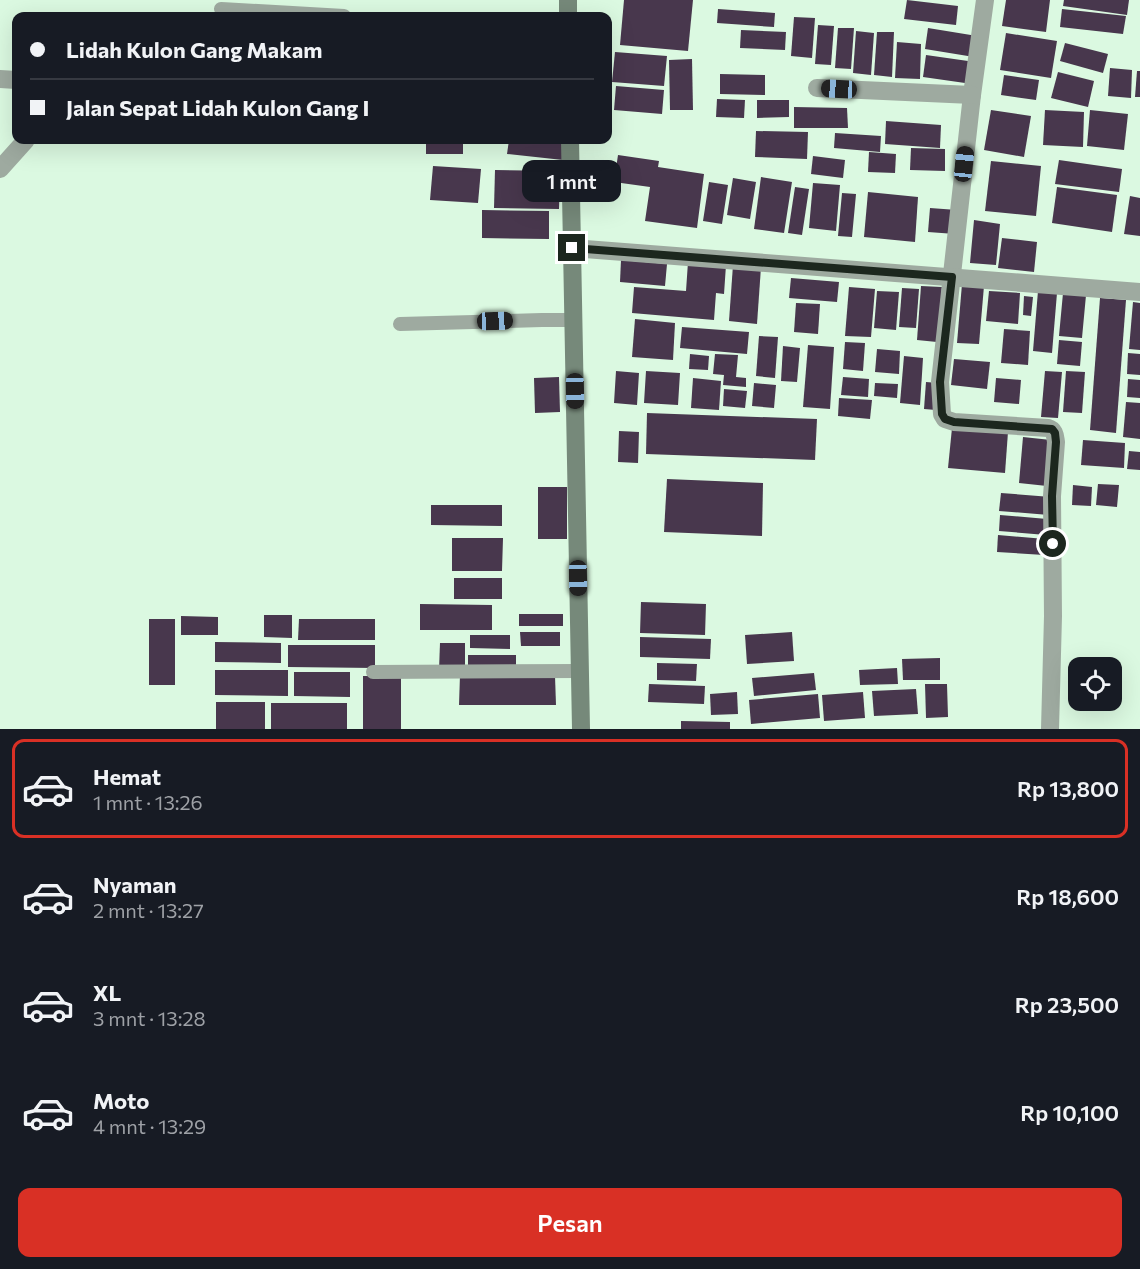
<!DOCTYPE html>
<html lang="id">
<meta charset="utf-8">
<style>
body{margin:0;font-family:Commissioner,sans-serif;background:#242831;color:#f1f3f6;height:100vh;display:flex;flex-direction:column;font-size:22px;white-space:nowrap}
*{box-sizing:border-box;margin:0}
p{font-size:20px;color:#9ea1a6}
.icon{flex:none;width:33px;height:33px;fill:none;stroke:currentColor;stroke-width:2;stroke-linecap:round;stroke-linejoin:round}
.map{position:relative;height:729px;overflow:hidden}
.drawer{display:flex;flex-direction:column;background:#171b24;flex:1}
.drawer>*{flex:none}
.banner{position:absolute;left:12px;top:12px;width:600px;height:132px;border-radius:12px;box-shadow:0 6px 24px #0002;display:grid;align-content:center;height:132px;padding:0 18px;background:#171b24}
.buttons{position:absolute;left:1068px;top:657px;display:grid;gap:12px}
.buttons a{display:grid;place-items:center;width:54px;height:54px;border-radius:12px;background:#171b24;box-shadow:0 6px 24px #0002;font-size:30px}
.end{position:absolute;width:27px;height:27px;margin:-14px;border:8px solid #1c271e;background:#fff;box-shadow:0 0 0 3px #fff}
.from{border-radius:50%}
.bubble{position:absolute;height:42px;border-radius:12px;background:#171b24;box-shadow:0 6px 24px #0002;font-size:20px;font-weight:600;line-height:42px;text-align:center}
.car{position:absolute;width:18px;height:36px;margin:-18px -9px;border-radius:8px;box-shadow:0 0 4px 2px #0007;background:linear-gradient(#222 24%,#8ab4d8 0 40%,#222 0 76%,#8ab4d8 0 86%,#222 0)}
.banner b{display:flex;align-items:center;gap:21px;height:57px;font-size:22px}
.banner b+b{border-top:2px solid #363941}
.banner i{width:15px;height:15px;background:#f1f3f6}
ul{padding:10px 0 0;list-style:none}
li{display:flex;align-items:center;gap:18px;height:99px;margin:0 12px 9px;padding:0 6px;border:3px solid transparent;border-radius:12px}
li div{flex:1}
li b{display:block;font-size:22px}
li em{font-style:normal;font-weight:600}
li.selected{border-color:#d93025}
li>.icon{width:54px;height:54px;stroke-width:1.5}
.action{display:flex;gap:12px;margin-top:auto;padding:12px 18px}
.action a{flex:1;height:69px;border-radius:12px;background:#d93025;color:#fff;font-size:24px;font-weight:600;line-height:69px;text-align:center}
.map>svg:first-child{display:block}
.building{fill:#48374d}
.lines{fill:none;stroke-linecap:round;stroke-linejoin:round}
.lane{stroke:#9eaaa0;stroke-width:14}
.street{stroke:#9eaaa0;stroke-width:18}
.secondary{stroke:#76897a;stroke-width:18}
.route{stroke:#1c271e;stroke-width:8}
</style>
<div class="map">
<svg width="1140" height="729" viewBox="0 0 1140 729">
<rect width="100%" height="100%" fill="#dbf9e1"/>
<g class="building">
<polygon points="624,0 693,0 688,51 620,45"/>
<polygon points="907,0 958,6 956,25 904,19"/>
<polygon points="1006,0 1050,0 1046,32 1002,26"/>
<polygon points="1064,0 1129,0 1127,15 1063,6"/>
<polygon points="718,9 775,13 774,27 717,23"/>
<polygon points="1062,9 1126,16 1123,34 1060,27"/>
<polygon points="794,17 815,18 812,58 791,56"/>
<polygon points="818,25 834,26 831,65 815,64"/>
<polygon points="838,28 854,28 851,69 835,68"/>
<polygon points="928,28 977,36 974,57 925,49"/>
<polygon points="741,30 786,32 785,50 740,48"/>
<polygon points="856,31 874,33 871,75 853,73"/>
<polygon points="877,32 894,32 892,77 874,75"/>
<polygon points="1006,33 1057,41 1051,78 1000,70"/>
<polygon points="897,42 921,44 920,79 895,78"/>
<polygon points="1065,43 1108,54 1103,73 1060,61"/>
<polygon points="615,52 667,56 664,86 612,82"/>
<polygon points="926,55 975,62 972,84 923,77"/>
<polygon points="692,59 693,110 670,110 669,60"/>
<polygon points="1110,68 1132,70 1131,98 1108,96"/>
<polygon points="1137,71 1140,71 1140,97 1135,97"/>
<polygon points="1058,72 1094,81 1088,107 1051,98"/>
<polygon points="720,74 765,75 765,95 720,94"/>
<polygon points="1004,75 1039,80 1036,100 1001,95"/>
<polygon points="616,86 664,90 662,114 614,110"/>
<polygon points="717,99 745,100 744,118 716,117"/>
<polygon points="757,100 789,100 789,117 757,118"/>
<polygon points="794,107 847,108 848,128 794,128"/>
<polygon points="991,110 1031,116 1024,157 984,150"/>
<polygon points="1045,110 1084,112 1083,147 1043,145"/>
<polygon points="1090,110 1128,114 1124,150 1087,146"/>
<polygon points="886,121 941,125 940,148 885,144"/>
<polygon points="756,131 808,132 807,159 755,157"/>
<polygon points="835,133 881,136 880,152 834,148"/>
<rect x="426" y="140" width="37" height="14"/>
<polygon points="509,140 536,140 565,142 563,160 507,154"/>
<polygon points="911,148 945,149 945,171 910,170"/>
<polygon points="869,152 896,154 895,173 868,172"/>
<polygon points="618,155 659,161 658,167 704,174 697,228 645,221 650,187 614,182"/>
<polygon points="813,156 845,160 843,178 811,174"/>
<polygon points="1059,160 1122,169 1119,192 1055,184"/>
<polygon points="991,161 1041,166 1036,216 985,211"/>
<polygon points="433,166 481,169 478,203 430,200"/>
<polygon points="495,170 560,171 559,209 494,208"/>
<polygon points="761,177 792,182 784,233 754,229"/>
<polygon points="733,178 756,182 750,219 727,215"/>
<polygon points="709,182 728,185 722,224 703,221"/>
<polygon points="813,183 840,185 836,231 809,228"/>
<polygon points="795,187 809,189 802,235 788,233"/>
<polygon points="1057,187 1117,195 1112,232 1052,223"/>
<polygon points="868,192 918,197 915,242 864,237"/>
<polygon points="842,193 856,194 852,237 838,236"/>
<polygon points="1130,196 1140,198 1140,236 1124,234"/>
<polygon points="930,208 957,210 955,234 928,232"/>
<polygon points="482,210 549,211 549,239 482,238"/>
<polygon points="974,220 1000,224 996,265 970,263"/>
<polygon points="1002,238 1037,242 1034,272 998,268"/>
<polygon points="621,260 667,264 665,286 620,282"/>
<polygon points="688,262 726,265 724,294 716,293 714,320 632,313 634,287 686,291"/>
<polygon points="733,265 761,267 757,324 729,321"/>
<polygon points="791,278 839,282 837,302 789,298"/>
<polygon points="962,284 984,286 979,344 957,343"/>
<polygon points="921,286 942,287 937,342 917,340"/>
<polygon points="849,287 875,289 871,337 845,336"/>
<polygon points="902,288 919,289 916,328 899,327"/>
<polygon points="877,291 899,292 896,330 874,328"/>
<polygon points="989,291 1020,293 1018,324 986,321"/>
<polygon points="1038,291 1057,293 1052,353 1033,351"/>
<polygon points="1063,293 1086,295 1082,338 1059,336"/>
<polygon points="1024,296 1033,297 1031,316 1023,315"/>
<polygon points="1100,298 1126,300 1116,433 1090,430"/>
<polygon points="1133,302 1140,303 1140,350 1129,349"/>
<polygon points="796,303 820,304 818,334 794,332"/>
<polygon points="635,319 675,323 673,360 632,357"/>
<polygon points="682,327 749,332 747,354 680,348"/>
<polygon points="1004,329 1030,331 1028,365 1001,363"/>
<polygon points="759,336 778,337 775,378 756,376"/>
<polygon points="1059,340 1082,342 1080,366 1057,364"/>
<polygon points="845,342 865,343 863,371 843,369"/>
<polygon points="808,345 834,347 830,409 803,407"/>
<polygon points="783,346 800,348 797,382 781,381"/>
<polygon points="877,349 900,351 899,374 875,372"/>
<polygon points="1128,353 1140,354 1140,375 1127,374"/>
<polygon points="690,354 709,356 708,370 689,369"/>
<polygon points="715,354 738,355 736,377 746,378 746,387 723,385 724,375 713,374"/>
<polygon points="904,356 923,358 920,405 900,403"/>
<polygon points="954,359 990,362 987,389 951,385"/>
<polygon points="616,371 639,373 637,405 614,403"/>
<polygon points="646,371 680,373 678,405 644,403"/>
<polygon points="1045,371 1062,372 1058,418 1041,417"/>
<polygon points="1066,371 1085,372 1082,413 1063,412"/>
<polygon points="559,377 560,412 535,413 534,378"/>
<polygon points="843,377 869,379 868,397 841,395"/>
<polygon points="693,378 721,381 719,410 691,408"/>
<polygon points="996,378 1021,380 1019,404 994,402"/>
<polygon points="1128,379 1140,380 1140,398 1127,397"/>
<polygon points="926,382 938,383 936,410 924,409"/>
<polygon points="754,383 776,385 774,408 752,406"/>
<polygon points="875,383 898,384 897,398 874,396"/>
<polygon points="724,389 747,391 745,408 723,406"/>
<polygon points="839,398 872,400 870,419 838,416"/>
<polygon points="1126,402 1140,403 1140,439 1123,437"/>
<polygon points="647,413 817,419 815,460 646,454"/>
<polygon points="952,428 1008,432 1005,473 948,468"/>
<polygon points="619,431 639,432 638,463 618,462"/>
<polygon points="1023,437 1051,440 1047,486 1019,483"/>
<polygon points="1083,440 1125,443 1124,468 1081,465"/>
<polygon points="1129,451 1140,452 1140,470 1127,469"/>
<polygon points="667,479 763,483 762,536 664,532"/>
<polygon points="1098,484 1119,485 1117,507 1096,505"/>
<polygon points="1073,485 1092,487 1091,506 1072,505"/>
<rect x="538" y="487" width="29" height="52"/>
<polygon points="1001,493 1051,497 1049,515 999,511"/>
<polygon points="431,505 502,505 502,526 431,525"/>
<polygon points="1000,515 1047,519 1046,535 999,531"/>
<polygon points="998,535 1045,539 1044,555 997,552"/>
<polygon points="452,538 503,538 502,571 452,571"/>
<rect x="454" y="578" width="48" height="21"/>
<polygon points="641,602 706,604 705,635 640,633"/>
<polygon points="420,604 492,605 492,630 420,630"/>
<rect x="519" y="614" width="44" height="12"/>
<polygon points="264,615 292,615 292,638 264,637"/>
<polygon points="181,616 218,617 218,635 181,635"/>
<rect x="149" y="619" width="26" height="66"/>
<polygon points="299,619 375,619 375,640 298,640"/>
<polygon points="520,632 560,632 560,646 521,646"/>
<polygon points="792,632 794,661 747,664 745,635"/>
<polygon points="470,635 510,635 510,649 470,648"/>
<polygon points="640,637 711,639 710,659 640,657"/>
<polygon points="215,642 281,643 281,663 215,662"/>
<polygon points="440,643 465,643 465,670 439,670"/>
<polygon points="288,645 375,645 375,668 288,667"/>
<rect x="468" y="655" width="48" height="15"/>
<polygon points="940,658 940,680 903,680 902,659"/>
<polygon points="657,663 697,664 696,681 657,680"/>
<polygon points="897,668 898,684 860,685 859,670"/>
<polygon points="215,670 288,670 288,696 215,695"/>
<polygon points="294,672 350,672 350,697 294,696"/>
<polygon points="814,673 816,690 754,696 752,678"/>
<polygon points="460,675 555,676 556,705 459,705"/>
<rect x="363" y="676" width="38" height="53"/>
<polygon points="649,684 705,686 704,704 648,702"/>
<polygon points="925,684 947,684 948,717 926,718"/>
<polygon points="916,689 918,714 874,716 872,691"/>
<polygon points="737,692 738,714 711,715 710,694"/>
<polygon points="863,692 865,718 824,721 822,695"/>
<polygon points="818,694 820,718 751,724 749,700"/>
<rect x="216" y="702" width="49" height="27"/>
<rect x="271" y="703" width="76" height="26"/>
<polygon points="681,721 730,722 730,729 681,729"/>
</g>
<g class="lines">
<g class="lane">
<polyline points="221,9 344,16"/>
<polyline points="400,324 542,320 573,320"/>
<polyline points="373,672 580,671"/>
</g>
<g class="street">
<path d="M985,0l-13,95 -32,287 2,32 3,5 9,3 94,6c7,2 7,8 8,14l-4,54 1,120 -3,113"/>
<polyline points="0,79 16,80"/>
<polyline points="817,88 972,95"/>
<polyline points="0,169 26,140"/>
<polyline points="572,248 1140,292"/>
</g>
<g class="secondary">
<polyline points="568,0 568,16"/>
<polyline points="570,140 581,729"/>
</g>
</g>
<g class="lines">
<polyline class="route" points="572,248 952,277 940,382 942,414 945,419 954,422 1052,429 1055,433 1056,442 1052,496 1053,544"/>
</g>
</svg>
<div class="buttons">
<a><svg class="icon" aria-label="locate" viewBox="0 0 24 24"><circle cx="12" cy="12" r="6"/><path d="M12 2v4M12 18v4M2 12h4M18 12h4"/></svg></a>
</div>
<i class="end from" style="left:1053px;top:544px"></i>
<i class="end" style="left:572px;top:248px"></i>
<div class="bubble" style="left:522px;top:160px;width:99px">1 mnt</div>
<i class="car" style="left:839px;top:89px;rotate:273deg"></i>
<i class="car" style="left:964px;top:164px;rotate:6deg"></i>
<i class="car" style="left:495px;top:321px;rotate:88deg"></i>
<i class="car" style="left:575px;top:391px;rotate:179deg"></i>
<i class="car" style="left:578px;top:578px;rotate:179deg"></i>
<div class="banner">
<b><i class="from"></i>Lidah Kulon Gang Makam</b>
<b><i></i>Jalan Sepat Lidah Kulon Gang I</b>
</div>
</div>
<section class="drawer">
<ul>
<li class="selected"><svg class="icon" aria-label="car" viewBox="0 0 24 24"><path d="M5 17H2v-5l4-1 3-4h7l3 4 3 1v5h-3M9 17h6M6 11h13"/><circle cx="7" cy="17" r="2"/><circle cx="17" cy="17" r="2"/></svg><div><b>Hemat</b><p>1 mnt · 13:26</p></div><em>Rp 13,800</em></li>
<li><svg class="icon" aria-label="car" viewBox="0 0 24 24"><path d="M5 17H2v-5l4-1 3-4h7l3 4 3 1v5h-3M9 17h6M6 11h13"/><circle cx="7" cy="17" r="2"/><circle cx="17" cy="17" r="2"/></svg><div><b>Nyaman</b><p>2 mnt · 13:27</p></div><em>Rp 18,600</em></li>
<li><svg class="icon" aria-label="car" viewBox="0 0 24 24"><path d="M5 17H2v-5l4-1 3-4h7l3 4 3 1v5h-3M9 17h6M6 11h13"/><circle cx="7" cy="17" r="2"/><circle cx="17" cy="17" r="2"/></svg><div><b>XL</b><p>3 mnt · 13:28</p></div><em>Rp 23,500</em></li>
<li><svg class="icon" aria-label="car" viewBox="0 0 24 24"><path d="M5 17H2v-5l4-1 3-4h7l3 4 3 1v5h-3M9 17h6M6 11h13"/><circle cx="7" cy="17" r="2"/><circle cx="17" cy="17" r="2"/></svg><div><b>Moto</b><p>4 mnt · 13:29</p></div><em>Rp 10,100</em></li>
</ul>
<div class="action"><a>Pesan</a></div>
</section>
